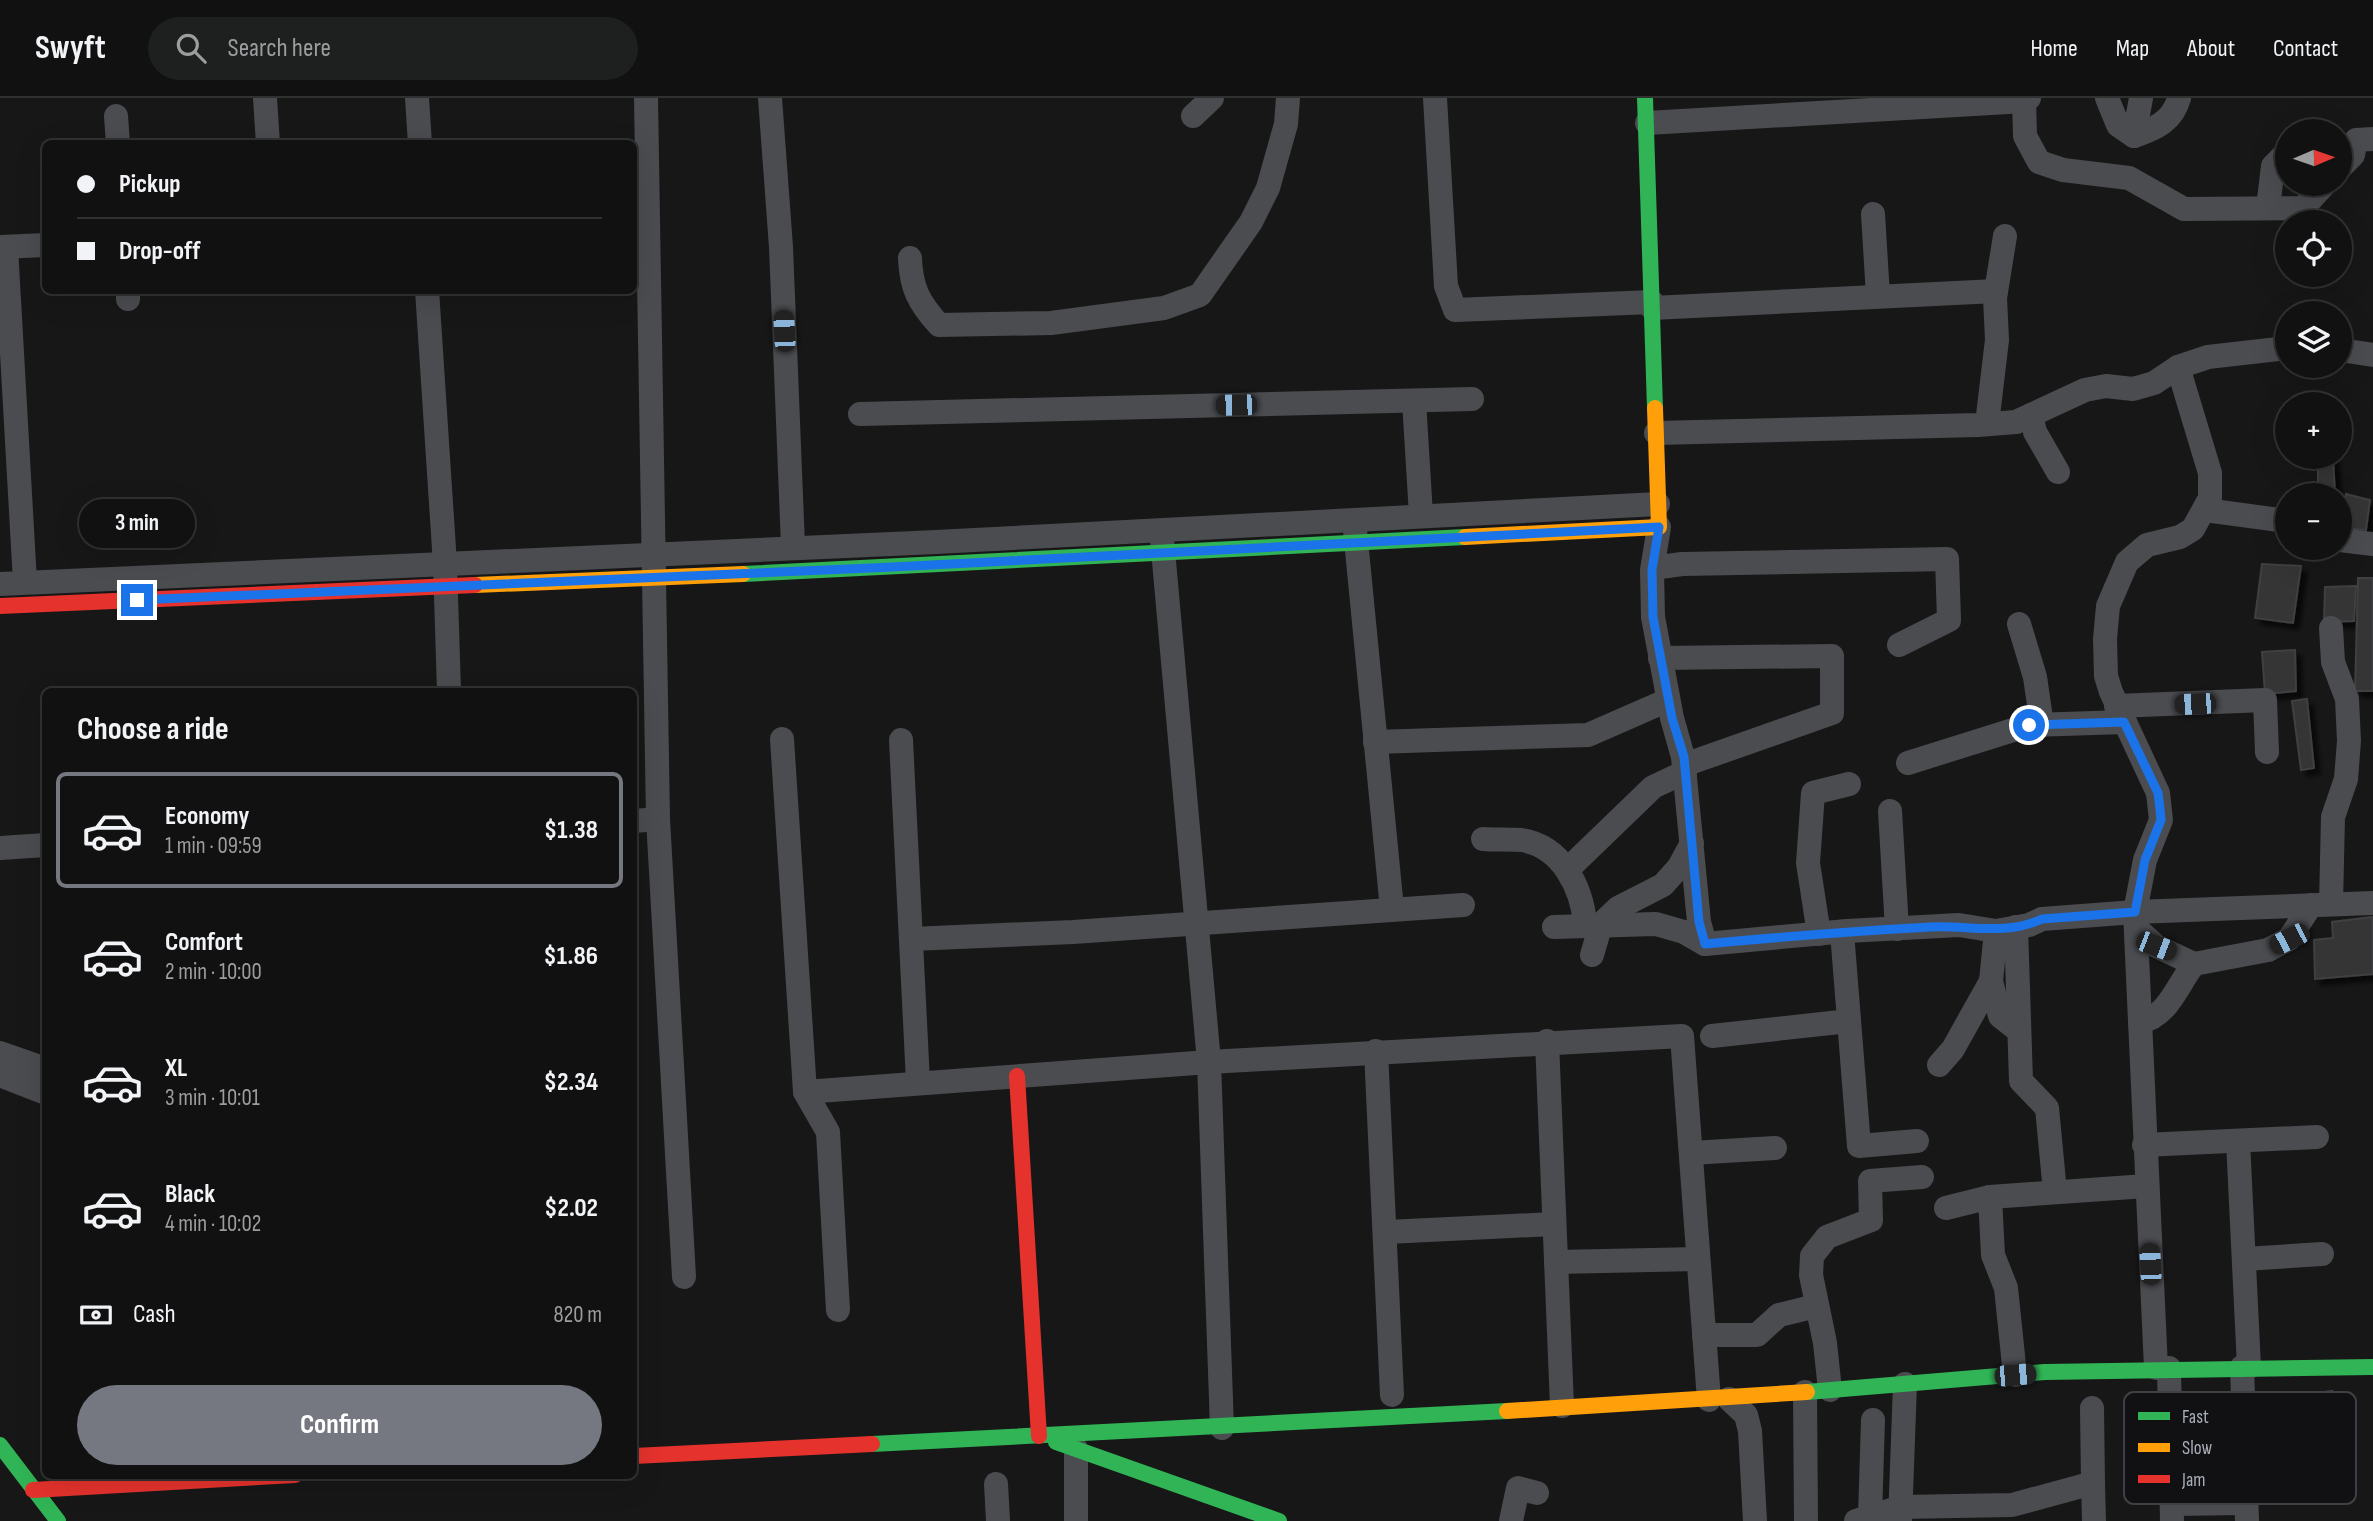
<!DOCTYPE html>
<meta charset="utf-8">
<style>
body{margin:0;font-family:"Sofia Sans Condensed",sans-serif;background:#1e1f1f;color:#f1f3f6;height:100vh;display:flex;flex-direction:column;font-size:26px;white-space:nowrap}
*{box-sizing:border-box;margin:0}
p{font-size:23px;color:#9c9d9f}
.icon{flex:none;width:38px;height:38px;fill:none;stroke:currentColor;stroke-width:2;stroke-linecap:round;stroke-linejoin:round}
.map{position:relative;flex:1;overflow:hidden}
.sheet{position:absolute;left:42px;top:590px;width:595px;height:791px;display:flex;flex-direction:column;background:#111;border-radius:10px;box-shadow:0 7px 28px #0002,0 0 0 2px #303131}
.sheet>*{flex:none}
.guide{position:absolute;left:42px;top:42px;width:595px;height:154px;border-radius:10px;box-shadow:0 7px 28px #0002,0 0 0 2px #303131;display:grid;align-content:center;height:154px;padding:0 35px;background:#111}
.needle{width:46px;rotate:88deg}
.buttons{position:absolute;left:2275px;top:21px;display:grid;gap:14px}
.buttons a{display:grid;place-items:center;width:77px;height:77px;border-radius:50%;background:#111;box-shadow:0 7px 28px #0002,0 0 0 2px #303131;font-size:35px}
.end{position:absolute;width:32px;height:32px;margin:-16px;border:9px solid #1a73e8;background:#fff;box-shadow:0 0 0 4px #fff}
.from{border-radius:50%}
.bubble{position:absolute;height:49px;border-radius:24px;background:#111;box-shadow:0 7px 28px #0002,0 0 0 2px #303131;font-size:23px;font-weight:700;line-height:49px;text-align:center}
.car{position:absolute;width:21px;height:42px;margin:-21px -10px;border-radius:9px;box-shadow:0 0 5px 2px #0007;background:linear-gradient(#222 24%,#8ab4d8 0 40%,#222 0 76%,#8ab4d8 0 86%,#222 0)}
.guide b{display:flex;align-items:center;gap:24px;height:66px;font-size:26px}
.guide b+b{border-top:2px solid #303131}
.guide i{width:18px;height:18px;background:#f1f3f6}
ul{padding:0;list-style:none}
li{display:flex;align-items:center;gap:21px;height:116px;margin:0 14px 10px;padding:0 21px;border:4px solid transparent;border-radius:10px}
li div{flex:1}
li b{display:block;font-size:26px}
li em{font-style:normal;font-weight:700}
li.current{border-color:#757880}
li>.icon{width:63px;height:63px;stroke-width:1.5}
h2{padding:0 35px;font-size:32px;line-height:84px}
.pay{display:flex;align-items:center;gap:18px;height:77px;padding:0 35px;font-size:26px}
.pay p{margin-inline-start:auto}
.cta{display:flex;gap:14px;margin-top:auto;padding:14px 35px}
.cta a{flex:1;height:80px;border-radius:42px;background:#757880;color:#fff;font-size:28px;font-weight:700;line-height:80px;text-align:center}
header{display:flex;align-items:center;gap:42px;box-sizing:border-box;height:98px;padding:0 35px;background:#111;border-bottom:2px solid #303131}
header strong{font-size:33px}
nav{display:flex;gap:38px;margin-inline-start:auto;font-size:24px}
.search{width:490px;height:63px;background:#1e1f1f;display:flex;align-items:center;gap:18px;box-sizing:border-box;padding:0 24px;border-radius:38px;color:#9c9d9f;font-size:26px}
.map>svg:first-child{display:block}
.building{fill:#353536;stroke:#3f4043;stroke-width:2;filter:url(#shadow)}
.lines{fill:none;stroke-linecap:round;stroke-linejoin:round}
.street{stroke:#4b4c50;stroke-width:24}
.fast{stroke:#30b455;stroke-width:16}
.slow{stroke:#ff9f0a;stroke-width:16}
.jam{stroke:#e5322d;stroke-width:16}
.route{stroke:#1a73e8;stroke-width:9}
.key{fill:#111113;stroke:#3e4045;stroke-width:2}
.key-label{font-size:19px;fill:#a8adb8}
</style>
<header>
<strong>Swyft</strong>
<div class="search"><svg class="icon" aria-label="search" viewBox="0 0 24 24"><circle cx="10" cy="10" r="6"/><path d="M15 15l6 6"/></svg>Search here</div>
<nav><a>Home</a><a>Map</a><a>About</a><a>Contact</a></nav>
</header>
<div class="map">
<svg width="2373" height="1423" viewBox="0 0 2373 1423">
<defs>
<filter id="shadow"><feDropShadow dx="6" dy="6" stdDeviation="2" flood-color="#0009"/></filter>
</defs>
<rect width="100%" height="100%" fill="#171717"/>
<g class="building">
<polygon points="2318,359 2333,359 2335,397 2318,397"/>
<polygon points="2346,396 2370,402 2366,432 2340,430"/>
<polygon points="2262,466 2301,468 2293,525 2255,520"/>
<polygon points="2358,480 2373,480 2373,593 2355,593"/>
<polygon points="2356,488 2354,523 2324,524 2325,489"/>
<polygon points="2295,552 2296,593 2265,596 2262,554"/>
<polygon points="2307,601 2314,670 2301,672 2292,603"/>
<polygon points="2373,819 2373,876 2315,881 2314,842 2333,840 2332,824"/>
<polygon points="2332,1293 2331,1389 2299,1392 2292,1321 2316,1313 2317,1295"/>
</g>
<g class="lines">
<g class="street">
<polyline points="265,0 268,46"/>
<polyline points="417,0 420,46"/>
<polyline points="646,0 658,721 684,1179"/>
<polyline points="770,0 781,149 793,448"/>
<polyline points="1435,0 1446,188 1455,212 1652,204"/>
<polyline points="2024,0 2025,38 2039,64 2063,72 2129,80 2184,111 2303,110 2325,86"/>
<polyline points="2107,0 2118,27 2134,38"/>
<polyline points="116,18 118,46"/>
<polyline points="1193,18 1212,0"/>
<polyline points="1647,25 2025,3 2029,0"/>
<path d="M2134,38c21,-7 39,-15 45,-38"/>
<polyline points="2134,38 2141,0"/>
<polyline points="2340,70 2353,57 2356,42 2373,41"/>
<polyline points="2268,110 2273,68 2285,56"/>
<polyline points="1873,116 1878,198"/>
<polyline points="0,149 46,147"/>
<polyline points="6,149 25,484"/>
<path d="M910,160c1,30 9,45 29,67l112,-2 113,-15 36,-13 51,-73 17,-34 18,-64 2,-26"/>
<polyline points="128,192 128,201"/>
<polyline points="427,192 445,466 449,593"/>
<polyline points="1652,210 1996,193"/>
<polyline points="2340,252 2373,257"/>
<polyline points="1414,303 1421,417"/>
<polyline points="860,316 1472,301"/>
<polyline points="2031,317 2035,334 2058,374"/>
<polyline points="1987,326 1997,242 1995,200 2005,138"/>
<polyline points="1656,335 1978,327 2016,324 2085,292 2106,288 2133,291 2154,285 2178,269 2208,259 2287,250"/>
<polyline points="2205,412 2287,423"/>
<polyline points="1659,429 1652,472 1653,519 1672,620 1683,659 1699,824 1705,846"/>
<polyline points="1355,432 1392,811"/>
<polyline points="1162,441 1209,964 1222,1330"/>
<polyline points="2340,442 2373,446"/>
<polyline points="1653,470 1682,466 1947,461 1949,522 1899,547"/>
<polyline points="0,486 936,444 1658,406"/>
<polyline points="2019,526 2035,579 2042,627"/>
<polyline points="1660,560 1832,558 1832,615 1684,667"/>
<polyline points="2116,608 2265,602 2267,654"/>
<polyline points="782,641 805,994 1209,964 1682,938 1709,1302"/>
<polyline points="901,642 918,984"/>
<polyline points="1375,644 1588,637 1668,602"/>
<polyline points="1908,665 2029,627 2124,624"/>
<polyline points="1890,713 1897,831"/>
<polyline points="634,723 658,721"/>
<path d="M1483,741c12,1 25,0 38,1 41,6 61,48 64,84"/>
<polyline points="0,750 46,747"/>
<polyline points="1567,772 1653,689 1685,674"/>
<polyline points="2331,806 2333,719 2346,681 2349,643 2347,601 2333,564 2331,530"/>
<polyline points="1554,829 1656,826 1684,834 1705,846 1847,833 1959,827 1996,833 2029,827 2042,821 2135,814 2145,762 2161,722 2158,695 2111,594 2106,578 2105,541 2108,508 2127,464 2147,447 2180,439 2193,431 2210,400 2210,375 2178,269"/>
<polyline points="2016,829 2021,983 2047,1010 2055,1094"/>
<polyline points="2136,830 2156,848 2194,866"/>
<polyline points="1842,834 1859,1048 1917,1043"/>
<polyline points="1819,836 1808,765 1813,695 1849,686"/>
<polyline points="911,841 1073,834 1463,807"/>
<polyline points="1592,857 1601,826 1618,810 1663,787 1679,769 1692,745"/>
<polyline points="1991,883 2000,918 2019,933"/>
<path d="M2140,924c29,-6 37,-37 54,-58l74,-14 21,-11 22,-34"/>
<polyline points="1712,938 1849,923"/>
<polyline points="1547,943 1562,1308"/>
<polyline points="1376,953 1392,1297"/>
<polyline points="0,955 46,971"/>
<polyline points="1939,967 1953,951 1991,883 1996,833"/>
<polyline points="0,977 46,995"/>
<polyline points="805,994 828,1034 838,1212"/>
<polyline points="2238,1043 2249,1269"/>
<polyline points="2144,1047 2317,1039"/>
<polyline points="1691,1055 1775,1050"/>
<polyline points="1990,1099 2146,1088"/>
<polyline points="1946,1110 1990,1099 1993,1157 2006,1190 2015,1277"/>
<polyline points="1387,1134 1554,1126"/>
<polyline points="2245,1161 2322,1156"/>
<polyline points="1556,1164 1698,1161"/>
<polyline points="1704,1237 1757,1237 1779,1217 1816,1208"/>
<polyline points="2242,1269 2247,1423"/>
<polyline points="2156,1270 2135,814 2373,805"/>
<polyline points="2169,1270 2172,1423"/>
<polyline points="1830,1292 1825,1245 1811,1177 1812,1158 1827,1139 1871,1122 1870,1083 1922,1079"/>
<polyline points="1805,1294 1806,1423"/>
<polyline points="1729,1301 1746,1317 1750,1333 1755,1423"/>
<polyline points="1076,1351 1076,1423"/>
<polyline points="2093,1385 2094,1423"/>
<polyline points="996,1386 998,1423"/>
<polyline points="2172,1406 2246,1405"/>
<polyline points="1870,1419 1873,1322"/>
<polyline points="1511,1423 1518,1390 1537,1395"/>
<polyline points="1856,1423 1901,1409 2012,1407 2093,1385 2092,1310"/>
<polyline points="1900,1423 1905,1286"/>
</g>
<g class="fast">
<polyline points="1645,0 1655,310"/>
<polyline points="743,476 1465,439"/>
<polyline points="1807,1294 2045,1274 2373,1269"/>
<polyline points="1056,1344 1279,1423"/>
<polyline points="872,1346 1507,1313"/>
<polyline points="0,1347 58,1423"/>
</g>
<g class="slow">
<polyline points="1465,439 1659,429 1655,310"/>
<polyline points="475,487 743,476"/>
<polyline points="1507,1313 1807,1294"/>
</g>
<g class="jam">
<polyline points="0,508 475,487"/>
<polyline points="1017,978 1039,1338"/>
<polyline points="634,1358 872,1346"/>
<polyline points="33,1392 295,1377"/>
</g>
</g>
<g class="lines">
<path class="route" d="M137,502l756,-33 766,-40 -7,43 1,47 19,101 12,39 15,165 6,22c75,-7 150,-13 226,-17 38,-2 74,9 111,-8l93,-7 10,-52 16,-40 -1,-11 -2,-16 -34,-71 -95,3"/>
</g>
<rect x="2124" y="1294" width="232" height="112" rx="10" class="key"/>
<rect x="2138" y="1314" width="32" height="8" fill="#30b455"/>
<rect x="2138" y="1345" width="32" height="9" fill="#ff9f0a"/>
<rect x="2138" y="1377" width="32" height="8" fill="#e5322d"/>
<g class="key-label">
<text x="2182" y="1325">Fast</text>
<text x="2182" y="1356">Slow</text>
<text x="2182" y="1388">Jam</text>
</g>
</svg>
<div class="buttons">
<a><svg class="needle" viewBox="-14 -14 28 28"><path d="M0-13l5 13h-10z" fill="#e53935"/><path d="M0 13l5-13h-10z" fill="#9c9d9f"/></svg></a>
<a><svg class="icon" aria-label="locate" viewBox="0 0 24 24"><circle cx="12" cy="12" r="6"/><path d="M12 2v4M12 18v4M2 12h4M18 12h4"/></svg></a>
<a><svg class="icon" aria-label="layers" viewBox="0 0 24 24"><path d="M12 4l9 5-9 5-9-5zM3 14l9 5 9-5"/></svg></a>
<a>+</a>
<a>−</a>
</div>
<i class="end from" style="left:2029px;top:627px"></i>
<i class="end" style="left:137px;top:502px"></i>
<div class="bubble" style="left:79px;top:401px;width:116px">3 min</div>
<i class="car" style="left:784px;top:233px;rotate:357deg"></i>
<i class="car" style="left:1236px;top:307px;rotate:269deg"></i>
<i class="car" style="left:2195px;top:606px;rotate:268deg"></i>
<i class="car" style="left:2289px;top:841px;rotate:243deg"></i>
<i class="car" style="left:2156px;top:848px;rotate:111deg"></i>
<i class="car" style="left:2150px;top:1166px;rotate:357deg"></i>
<i class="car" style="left:2015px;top:1277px;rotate:85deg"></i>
<div class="guide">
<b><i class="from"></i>Pickup</b>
<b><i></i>Drop-off</b>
</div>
<section class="sheet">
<h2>Choose a ride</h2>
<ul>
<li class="current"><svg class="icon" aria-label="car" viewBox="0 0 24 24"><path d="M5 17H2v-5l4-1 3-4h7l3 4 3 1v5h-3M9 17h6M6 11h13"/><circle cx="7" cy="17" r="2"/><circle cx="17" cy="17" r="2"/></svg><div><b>Economy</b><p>1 min · 09:59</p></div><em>$1.38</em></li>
<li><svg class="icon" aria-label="car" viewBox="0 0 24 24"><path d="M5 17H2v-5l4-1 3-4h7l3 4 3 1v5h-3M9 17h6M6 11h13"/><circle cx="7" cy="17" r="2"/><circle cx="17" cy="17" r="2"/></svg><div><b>Comfort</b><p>2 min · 10:00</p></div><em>$1.86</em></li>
<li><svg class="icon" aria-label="car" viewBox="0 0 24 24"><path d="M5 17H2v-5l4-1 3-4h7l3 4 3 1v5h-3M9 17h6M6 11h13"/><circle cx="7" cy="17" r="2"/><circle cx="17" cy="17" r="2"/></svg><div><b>XL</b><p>3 min · 10:01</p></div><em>$2.34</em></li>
<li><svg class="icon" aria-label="car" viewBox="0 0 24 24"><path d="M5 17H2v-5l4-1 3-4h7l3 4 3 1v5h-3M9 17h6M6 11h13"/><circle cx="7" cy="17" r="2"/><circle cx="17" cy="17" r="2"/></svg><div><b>Black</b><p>4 min · 10:02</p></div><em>$2.02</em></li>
</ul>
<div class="pay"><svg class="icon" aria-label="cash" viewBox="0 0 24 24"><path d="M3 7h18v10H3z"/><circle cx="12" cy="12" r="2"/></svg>Cash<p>820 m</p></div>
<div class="cta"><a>Confirm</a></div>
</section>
</div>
